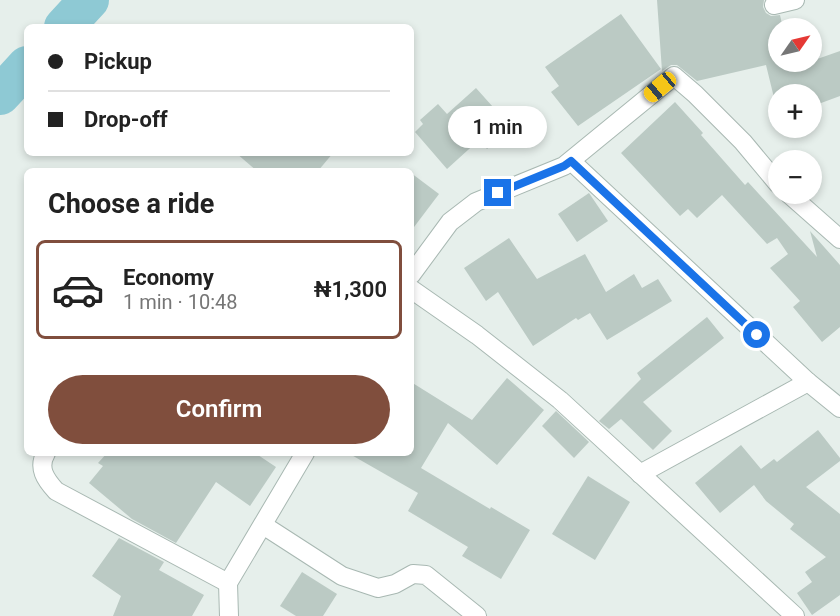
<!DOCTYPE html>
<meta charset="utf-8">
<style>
body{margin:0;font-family:Roboto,sans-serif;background:#f6f6f6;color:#222;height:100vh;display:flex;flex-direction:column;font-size:22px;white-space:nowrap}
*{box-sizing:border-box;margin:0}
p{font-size:20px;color:#767676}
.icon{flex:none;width:33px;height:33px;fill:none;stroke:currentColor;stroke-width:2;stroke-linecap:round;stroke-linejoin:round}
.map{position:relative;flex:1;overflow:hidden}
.side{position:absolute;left:24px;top:168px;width:390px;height:288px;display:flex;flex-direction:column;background:#fff;border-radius:9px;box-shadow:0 3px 9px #0003}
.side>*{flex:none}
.top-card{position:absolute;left:24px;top:24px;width:390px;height:132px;border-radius:9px;box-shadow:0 3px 9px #0003;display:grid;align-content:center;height:132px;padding:0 24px;background:#fff}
.needle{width:39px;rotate:56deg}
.buttons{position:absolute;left:768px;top:18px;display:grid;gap:12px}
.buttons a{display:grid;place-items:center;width:54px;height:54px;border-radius:50%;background:#fff;box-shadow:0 3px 9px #0003;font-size:30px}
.end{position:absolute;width:27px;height:27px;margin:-14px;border:8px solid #1a73e8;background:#fff;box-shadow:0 0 0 3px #fff}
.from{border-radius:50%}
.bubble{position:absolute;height:42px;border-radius:21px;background:#fff;box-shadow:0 3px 9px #0003;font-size:20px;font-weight:600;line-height:42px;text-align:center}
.car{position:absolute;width:18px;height:36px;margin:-18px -9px;border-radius:8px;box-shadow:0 0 4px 2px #0007;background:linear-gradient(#f5c518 24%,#345 0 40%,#f5c518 0 76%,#345 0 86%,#f5c518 0)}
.top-card b{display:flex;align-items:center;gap:21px;height:57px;font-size:22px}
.top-card b+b{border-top:2px solid #e0e0e0}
.top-card i{width:15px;height:15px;background:#222}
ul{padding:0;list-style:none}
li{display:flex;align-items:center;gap:18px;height:99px;margin:0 12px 9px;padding:0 12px;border:3px solid transparent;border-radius:9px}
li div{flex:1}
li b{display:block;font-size:22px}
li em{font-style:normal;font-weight:600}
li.active{border-color:#804e3d}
li>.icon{width:54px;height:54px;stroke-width:1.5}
h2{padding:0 24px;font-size:27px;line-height:72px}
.action{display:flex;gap:12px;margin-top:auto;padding:12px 24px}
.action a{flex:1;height:69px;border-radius:36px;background:#804e3d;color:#fff;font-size:24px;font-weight:600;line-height:69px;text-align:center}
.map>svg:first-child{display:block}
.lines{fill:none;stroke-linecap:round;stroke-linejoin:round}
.river{stroke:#8ec9d4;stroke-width:40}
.building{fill:#bbcac4}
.street-casing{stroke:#a8b8b2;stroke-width:20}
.street{stroke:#fff;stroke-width:18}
.route{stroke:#1a73e8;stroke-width:8}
</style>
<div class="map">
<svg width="840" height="616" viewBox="0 0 840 616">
<rect width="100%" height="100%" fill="#e6efeb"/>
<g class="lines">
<g class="river">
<polyline points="64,27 89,0"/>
<polyline points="0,95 27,66"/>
</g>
</g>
<g class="building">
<polygon points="657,0 764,0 763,7 766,13 771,16 780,15 783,28 778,28 778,62 802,62 803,64 840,51 840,96 813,106 814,109 812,109 812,94 778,94 778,114 766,65 697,81 677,65 671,65 662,71"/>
<polygon points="621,14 661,69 578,126 551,92 559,86 545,67"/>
<polygon points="476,88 511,127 487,149 479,140 447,169 415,132 423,124 420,120 438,104 447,114"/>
<polygon points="675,102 703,133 701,135 745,185 748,182 817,257 810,231 840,265 840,327 822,342 793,307 800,301 770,268 788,254 777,238 767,244 722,195 697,218 688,209 680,216 621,153"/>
<polygon points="236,153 333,153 318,171 257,171"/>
<polygon points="411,173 439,194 411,231"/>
<polygon points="589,193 608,221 577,242 558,214"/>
<polygon points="509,238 537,279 585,254 606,292 634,274 642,288 658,279 672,301 607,340 590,313 578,320 576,318 533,346 498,292 486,301 464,268"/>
<polygon points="707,317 724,338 643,402 672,431 653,450 621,419 609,429 599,421 641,379 637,373"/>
<polygon points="507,378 544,410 497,465 448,423 421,468 490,509 491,507 530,530 501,579 462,556 468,547 408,511 418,493 348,453 411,453 411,382 472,420"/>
<polygon points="556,411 589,442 574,458 542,426"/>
<polygon points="818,430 840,458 840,461 806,487 840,514 840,595 812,615 797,593 812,582 805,572 826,557 790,529 794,524 766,501 754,485 720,513 695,483 741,445 761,469 774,459 777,462"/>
<polygon points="107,453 255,453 276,467 250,506 216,482 176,543 132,519 89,483 103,466 98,463"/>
<polygon points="588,476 630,502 595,560 552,534"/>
<polygon points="119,538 164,562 159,570 204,595 192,616 113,616 121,596 92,576"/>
<polygon points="302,572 337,594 323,616 296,616 280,606"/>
</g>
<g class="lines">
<defs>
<g id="street">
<polyline points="774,5 795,0"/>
<polyline points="571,161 808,382 840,408"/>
<polyline points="789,194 840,239"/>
<polyline points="411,275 450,222 476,202 564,166 674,76 695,94 743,142 778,184"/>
<polyline points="411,289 477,335 560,400 795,616"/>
<path d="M46,453c-9,15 0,27 10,38l172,92"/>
<polyline points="640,474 808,382"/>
<polyline points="263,525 342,576 378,588 395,584 413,574 426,575 477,616"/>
<polyline points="229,616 228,583 305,453"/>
</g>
</defs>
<use href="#street" class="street-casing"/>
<use href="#street" class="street"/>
</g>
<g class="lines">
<polyline class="route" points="498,193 564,166 571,161 757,335"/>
</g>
</svg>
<div class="buttons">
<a><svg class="needle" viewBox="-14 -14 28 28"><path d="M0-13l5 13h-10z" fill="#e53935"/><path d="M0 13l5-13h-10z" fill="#767676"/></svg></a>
<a>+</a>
<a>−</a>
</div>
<i class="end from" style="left:757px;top:335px"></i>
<i class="end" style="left:498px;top:193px"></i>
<div class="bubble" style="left:448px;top:106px;width:99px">1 min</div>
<i class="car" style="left:660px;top:87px;rotate:230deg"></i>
<div class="top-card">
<b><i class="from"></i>Pickup</b>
<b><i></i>Drop-off</b>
</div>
<section class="side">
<h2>Choose a ride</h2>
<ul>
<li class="active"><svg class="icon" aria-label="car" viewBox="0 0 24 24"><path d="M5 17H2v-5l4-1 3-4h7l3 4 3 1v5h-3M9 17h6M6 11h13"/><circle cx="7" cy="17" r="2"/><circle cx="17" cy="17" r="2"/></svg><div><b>Economy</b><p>1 min · 10:48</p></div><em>₦1,300</em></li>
</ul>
<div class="action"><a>Confirm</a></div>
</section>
</div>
